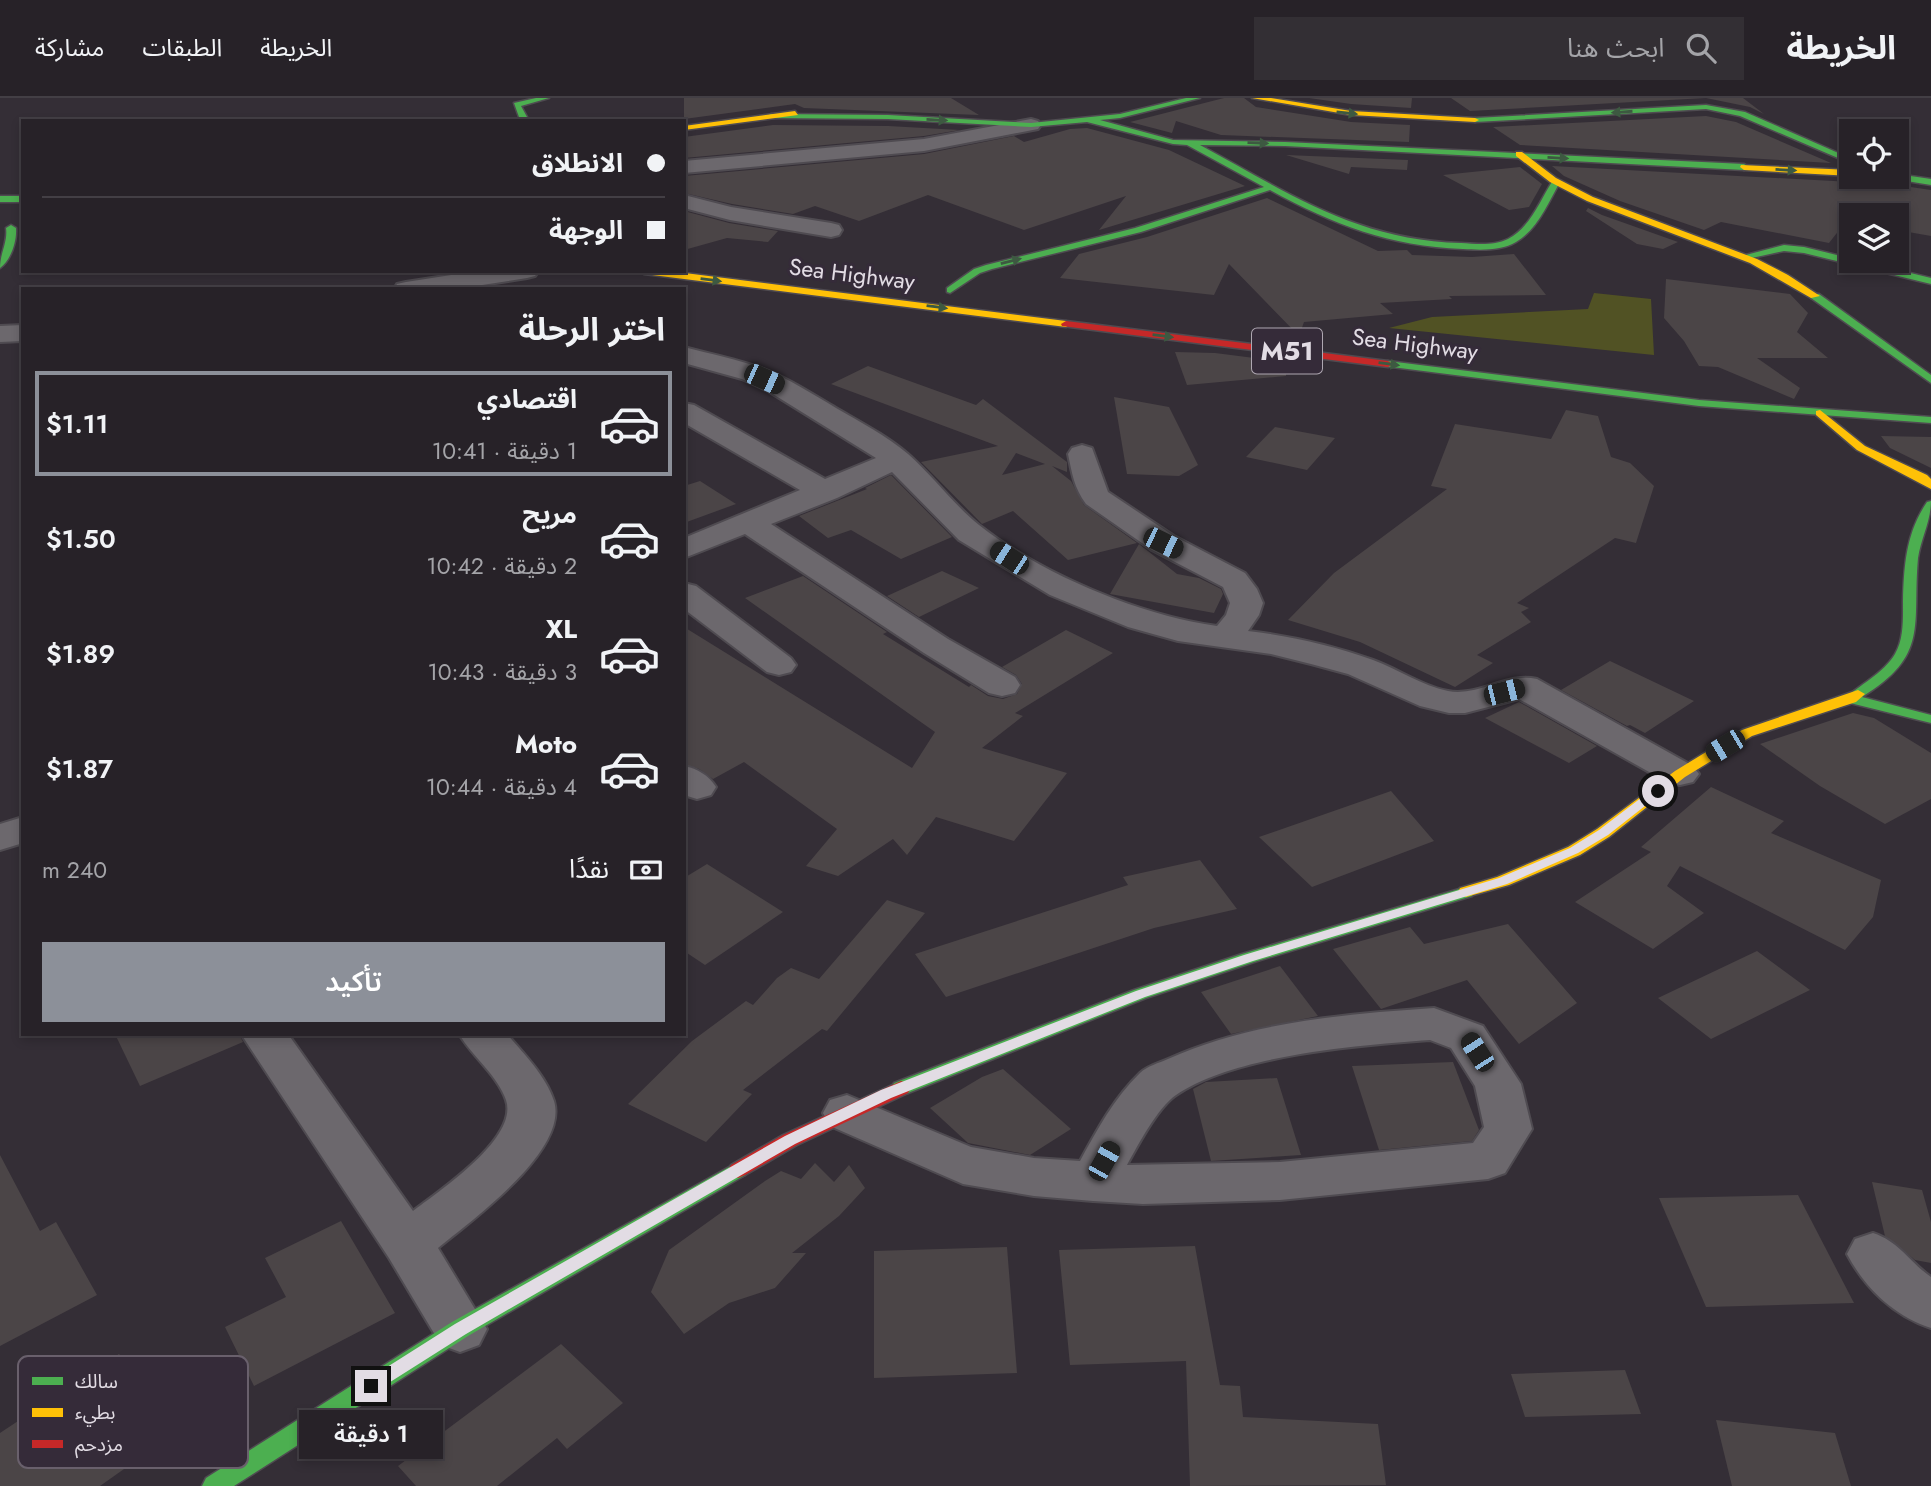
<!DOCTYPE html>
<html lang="ar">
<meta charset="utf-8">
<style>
body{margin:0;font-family:Jost,"Noto Sans Arabic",sans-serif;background:#332f34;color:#f1f3f6;direction:rtl;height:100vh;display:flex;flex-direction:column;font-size:26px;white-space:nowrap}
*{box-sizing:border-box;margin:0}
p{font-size:23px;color:#a4a4a8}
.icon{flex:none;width:38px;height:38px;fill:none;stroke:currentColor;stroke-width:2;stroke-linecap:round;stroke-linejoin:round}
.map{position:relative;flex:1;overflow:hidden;direction:ltr}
.drawer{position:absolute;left:21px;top:189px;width:665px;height:749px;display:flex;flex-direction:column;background:#272228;border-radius:0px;box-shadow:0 4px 10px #0003,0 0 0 2px #433f45;direction:rtl}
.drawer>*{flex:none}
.guide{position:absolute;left:21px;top:21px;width:665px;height:154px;border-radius:0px;box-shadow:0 4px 10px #0003,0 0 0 2px #433f45;direction:rtl;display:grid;align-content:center;height:154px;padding:0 21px;background:#272228}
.buttons{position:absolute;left:1839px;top:21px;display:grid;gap:14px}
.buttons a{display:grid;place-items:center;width:70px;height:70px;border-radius:0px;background:#272228;box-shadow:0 4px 10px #0003,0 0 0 2px #433f45;font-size:35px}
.end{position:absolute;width:32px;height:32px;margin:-16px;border:9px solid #e2dce4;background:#111;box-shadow:0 0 0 4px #111}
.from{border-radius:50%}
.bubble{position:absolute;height:49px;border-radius:0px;background:#272228;box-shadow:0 4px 10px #0003,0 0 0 2px #433f45;font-size:23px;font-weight:600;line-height:49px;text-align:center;direction:rtl}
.car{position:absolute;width:21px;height:42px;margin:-21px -10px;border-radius:9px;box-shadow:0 0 5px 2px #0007;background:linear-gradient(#222 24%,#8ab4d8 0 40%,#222 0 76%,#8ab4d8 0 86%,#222 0)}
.guide b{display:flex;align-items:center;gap:24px;height:66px;font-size:26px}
.guide b+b{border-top:2px solid #433f45}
.guide i{width:18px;height:18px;background:#f1f3f6}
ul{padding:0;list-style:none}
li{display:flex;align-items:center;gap:21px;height:105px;margin:0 14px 10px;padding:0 7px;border:4px solid transparent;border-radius:0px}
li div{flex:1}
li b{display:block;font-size:26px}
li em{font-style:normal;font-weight:600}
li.current{border-color:#8c9099}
li>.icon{width:63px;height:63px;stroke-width:1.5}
h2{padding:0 21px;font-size:32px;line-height:84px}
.pay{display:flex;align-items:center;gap:18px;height:77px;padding:0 21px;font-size:26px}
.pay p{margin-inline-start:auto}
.cta{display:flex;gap:14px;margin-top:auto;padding:14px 21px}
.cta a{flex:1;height:80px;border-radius:0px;background:#8c9099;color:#fff;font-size:28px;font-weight:600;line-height:80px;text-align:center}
header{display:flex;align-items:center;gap:42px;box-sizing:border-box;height:98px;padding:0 35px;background:#272228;border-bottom:2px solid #433f45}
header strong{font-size:33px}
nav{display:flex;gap:38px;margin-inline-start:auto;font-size:24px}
.search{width:490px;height:63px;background:#332f34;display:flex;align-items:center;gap:18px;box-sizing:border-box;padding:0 24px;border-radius:0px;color:#a4a4a8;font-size:26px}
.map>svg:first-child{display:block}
.green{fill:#515224}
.building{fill:#4b4547;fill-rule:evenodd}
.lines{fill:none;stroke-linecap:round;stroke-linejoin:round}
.street-casing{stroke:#4f4b51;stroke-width:4}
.fast-casing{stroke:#4f4b51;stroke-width:3}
.slow-casing{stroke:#4f4b51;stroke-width:3}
.jam-casing{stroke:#4f4b51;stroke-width:3}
.street{fill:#6c686d;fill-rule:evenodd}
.fast{fill:#4caf50;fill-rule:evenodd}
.slow{fill:#ffc107;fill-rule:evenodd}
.jam{fill:#c62828;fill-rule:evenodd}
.oneway{fill:#3d5941}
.route{fill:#e2dce4}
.labels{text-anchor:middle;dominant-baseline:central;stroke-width:6;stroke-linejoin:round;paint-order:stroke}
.far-street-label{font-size:23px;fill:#e2dce4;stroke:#352b39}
.shield{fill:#352b39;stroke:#aea7b1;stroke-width:2}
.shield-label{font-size:26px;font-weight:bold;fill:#e2dce4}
.key{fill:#352b39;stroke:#69606c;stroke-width:2}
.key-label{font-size:19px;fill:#e2dce4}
</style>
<header>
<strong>الخريطة</strong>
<div class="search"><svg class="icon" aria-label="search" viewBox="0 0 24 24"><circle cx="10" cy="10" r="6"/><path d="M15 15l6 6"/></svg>ابحث هنا</div>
<nav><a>الخريطة</a><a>الطبقات</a><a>مشاركة</a></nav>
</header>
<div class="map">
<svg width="1931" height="1388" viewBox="0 0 1931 1388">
<rect width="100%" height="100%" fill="#342e36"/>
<polygon class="green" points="1594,195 1651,201 1654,257 1389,230 1432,219 1588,211"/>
<g class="building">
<polygon points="684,0 951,0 979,17 804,10 795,6 684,21"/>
<polygon points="1224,0 1244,0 1256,9 1351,24 1410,27 1409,44 1221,37 1176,23 1172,35 1130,24"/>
<polygon points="1309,0 1412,0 1411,10 1351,6"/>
<polygon points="1451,0 1743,0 1764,16 1750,9 1706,0 1470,13"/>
<polygon points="1706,18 1736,24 1831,65 1520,47 1493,29"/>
<polygon points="773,27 888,28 960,32 924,38 684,60 684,39"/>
<polygon points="1087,30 1169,52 1245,88 1099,132 1126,98 1024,132 928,97 859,123 815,108 793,116 732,106 684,95 684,78 924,56 1014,38 1024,44 1070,31"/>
<polygon points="1286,57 1408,62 1407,72 1351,69 1349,76"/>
<polygon points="1552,68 1852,84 1863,79 1885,80 1890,86 1931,92 1931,138 1897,132 1897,117 1851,117 1829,145 1721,124 1704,132 1620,103 1564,78"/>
<polygon points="1520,69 1542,86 1529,109 1509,112 1443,77"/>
<polygon points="1267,100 1378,153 1407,152 1412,157 1472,159 1514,156 1546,197 1449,198 1452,201 1380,205 1393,216 1304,224 1299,238 1229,166 1214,197 1060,180 1079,156 1147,139"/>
<polygon points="1588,110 1602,117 1678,144 1663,151 1637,146 1586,113"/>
<polygon points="684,113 729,125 778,133 768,144 727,140 684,152"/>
<polygon points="1666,181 1790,196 1808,215 1797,234 1828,260 1757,260 1800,290 1794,301 1718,269 1699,268 1684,243 1664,220"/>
<polygon points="1175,254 1215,255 1286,264 1286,278 1187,287"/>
<path d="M868,268l108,39 7,-6 84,63v10l-15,-6 19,15 13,24 53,38 -69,17 -55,-49 -31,13 -61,-62 77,-16 -167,-62zM1016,355l29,11 -43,11z"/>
<polygon points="1114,299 1169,309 1198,367 1179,378 1127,376"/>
<polygon points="1566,312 1598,318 1611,359 1630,365 1654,388 1636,445 1615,440 1517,505 1529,510 1521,514 1531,524 1477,557 1493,565 1455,589 1360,544 1288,522 1334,475 1447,391 1431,388 1455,326 1551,341"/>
<polygon points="1275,329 1335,340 1307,372 1246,359"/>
<polygon points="1881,338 1931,339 1931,370 1890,350"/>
<polygon points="891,377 952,439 901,461 851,432 828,440 799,418 867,391 865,390"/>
<polygon points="700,383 736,406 684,425 684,388"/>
<polygon points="1139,446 1177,476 1199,480 1221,491 1223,496 1214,515 1110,496"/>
<polygon points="942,473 979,490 919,519 887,498"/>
<polygon points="803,478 887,534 883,536 969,589 971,587 988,598 1003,601 1017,596 1022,586 1016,577 1002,569 1066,532 1113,555 1015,615 1023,618 982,650 1067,675 1014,743 936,719 907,757 893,741 838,778 806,768 837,731 744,664 713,681 699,671 684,666 684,529 912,670 935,634 745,500"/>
<polygon points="1610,563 1694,603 1645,635 1630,627 1627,628 1561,592"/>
<polygon points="1519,604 1597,648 1569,665 1485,620"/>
<polygon points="1853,615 1874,620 1931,655 1931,701 1885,726 1820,688 1760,646"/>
<polygon points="1711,689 1784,723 1771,735 1881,782 1873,819 1845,852 1680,768 1667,788 1704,815 1653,851 1575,804 1651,754 1641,749"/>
<polygon points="1391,693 1434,743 1312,789 1259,739"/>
<polygon points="1200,762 1237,811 1154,830 946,899 915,856 1128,787 1123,779"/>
<polygon points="707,766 783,814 705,867 684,853 684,780"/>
<polygon points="887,802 925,815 827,933 822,931 743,992 752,996 706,1044 628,1006 692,943 746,903 753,907 777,880 791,870 819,881"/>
<polygon points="1508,826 1577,905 1519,946 1467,882 1381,911 1333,851 1410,829 1424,846"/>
<polygon points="1757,853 1810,892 1711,941 1658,900"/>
<polygon points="1280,868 1318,918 1231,936 1201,894"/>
<polygon points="115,936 239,936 243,944 140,988"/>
<polygon points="1453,964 1479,1032 1472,1043 1379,1052 1352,968"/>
<polygon points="1003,971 1071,1031 1030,1057 968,1045 930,1010 982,979"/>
<polygon points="1277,980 1301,1057 1211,1063 1193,991 1206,984"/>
<polygon points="0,1057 40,1133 56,1124 97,1197 0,1248"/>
<polygon points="815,1065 834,1084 849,1067 865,1090 839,1118 792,1155 806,1155 775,1190 729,1205 684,1236 651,1194 669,1152 765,1083 781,1073 801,1081"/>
<polygon points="1872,1084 1922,1092 1931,1124 1931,1165 1915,1162 1885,1138"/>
<polygon points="1798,1097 1854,1205 1706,1209 1659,1100"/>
<polygon points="341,1123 395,1215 254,1288 225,1229 286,1199 265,1160"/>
<polygon points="1195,1148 1220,1287 1240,1288 1243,1319 1378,1326 1386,1387 1190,1388 1186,1263 1070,1267 1059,1152"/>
<polygon points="1007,1149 1017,1275 874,1280 874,1153"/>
<polygon points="561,1246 623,1305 567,1351 557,1340 497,1388 416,1388 398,1368"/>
<polygon points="119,1256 182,1330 100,1388 0,1388 0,1335"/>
<polygon points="1625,1272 1641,1316 1525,1319 1511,1276"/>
<polygon points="1716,1322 1835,1335 1851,1388 1732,1388"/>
</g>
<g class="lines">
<defs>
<g id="street">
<polygon points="1031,21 1038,23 1041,27 1038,31 924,53 684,75 684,63 924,41"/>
<polygon points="684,97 731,109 831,125 839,127 842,132 839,137 831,139 730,122 684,110"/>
<polygon points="477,173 539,173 535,178 527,180 456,191 394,191 397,186 406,184"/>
<polygon points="23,227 23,243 0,244 0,228"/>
<path d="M684,249c26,7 53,12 77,21 27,10 51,26 75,40 24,14 51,28 72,46 25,22 45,50 71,71 62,49 160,90 238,101l9,-11 4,-12 -7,-16 -71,-37 -66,-46c-12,-16 -14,-31 -18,-50l4,-6 10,-3 10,3 16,44 66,44 71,37 12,16 6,14 -4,12 -11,16c42,5 86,15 125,29 25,9 49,26 75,31 30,6 59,-19 89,-12l156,87 6,8 -6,8 -13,3 -13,-3 -148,-83 -54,14h-16l-29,-7 -72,-32 -37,-10 -40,-10 -93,-13 -50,-14 -78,-32 -91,-55 -67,-68 -55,26 -66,26 177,115 67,38 5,8 -5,8 -13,3 -13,-3 -65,-40 -179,-119 -61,24v-20l116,-48 -116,-67v-20l10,2 131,74 51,-21 -108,-67 -26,-12 -58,-16z"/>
<polygon points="684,485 696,488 791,560 796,567 791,574 779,577 767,574 684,511"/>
<path d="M684,668c14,3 24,9 32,21l-5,8 -14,4 -13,-4z"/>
<polygon points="23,719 23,745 0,752 0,726"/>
<path d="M1434,910l49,18 38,58 11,45 -27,44 -17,6 -208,21 -137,4 -50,-3 -59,-5 -71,-12 -133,-58 -7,-13 7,-13 17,-5 124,52 63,11 46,3c17,-31 34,-63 60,-88 7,-7 19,-10 28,-14 82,-37 177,-45 266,-51zM1430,942l21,8 24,38 9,41 -11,16 -193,19 -153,3c11,-20 31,-58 49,-70 58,-40 184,-50 254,-55z"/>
<path d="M241,936h47l125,177c26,-20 106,-73 93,-111 -8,-24 -34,-44 -47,-66h48c17,20 39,42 47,67 15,49 -83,120 -116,147l49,81 -8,16 -19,7 -19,-7 -52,-87z"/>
<path d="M1873,1135c27,9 35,28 58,44v51c-37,-12 -66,-40 -84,-74l8,-15z"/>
</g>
<g id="fast">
<polygon points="536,0 549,0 521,8 527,19 525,23 517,23 519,19 514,5"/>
<path d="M1186,0h14l-80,20 -20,2 73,20 112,2 459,22 4,3 -4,3 -459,-24 -85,-1c89,48 156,95 261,98 15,1 33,3 47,-4 22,-11 33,-40 45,-59l7,2c-12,21 -22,47 -44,60 -14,9 -36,8 -53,7 -74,-3 -129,-24 -193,-59l-129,42 -149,37 -12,4 -30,20 -3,-1v-4l27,-19 12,-4 149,-37 129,-41 -77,-42 -14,-1 -86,-22 -56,5 -143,-8 -117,-1 -4,-2 4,-2 117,1 143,8 89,-9z"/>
<polygon points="1706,7 1745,14 1852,61 1852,66 1740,18 1706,11 1475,24 1471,22 1475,20"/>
<polygon points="1897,76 1931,81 1931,87 1894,81 1893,79 1897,79"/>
<rect x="0" y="98" width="23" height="6"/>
<path d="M11,127l5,3c1,13 -5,32 -16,40 0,-15 8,-26 6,-40z"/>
<polygon points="1784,147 1804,149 1931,180 1931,186 1804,155 1784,153 1747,161 1742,158"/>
<polygon points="1811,196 1819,196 1931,277 1931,285 1811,200"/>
<polygon points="1388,263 1699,302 1931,319 1931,325 1699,308 1384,268 1384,264"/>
<path d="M1931,403c0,20 -10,37 -13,57 -6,68 12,97 -56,139l69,18v8l-85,-21 -2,-3c14,-13 40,-26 51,-45 9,-15 8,-36 8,-53 1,-36 3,-68 24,-99z"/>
<polygon points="1466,789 1472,790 1474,794 1472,798 1254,864 1146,900 908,995 901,997 894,995 891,990 894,985 1134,892 1242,856"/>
<polygon points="738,1064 745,1067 748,1072 745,1077 468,1238 234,1388 202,1388 206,1380 452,1224"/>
</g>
<g id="slow">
<polygon points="1252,0 1271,0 1351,13 1475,20 1479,22 1475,24 1351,17"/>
<polygon points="795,13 798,17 684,32 684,28"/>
<polygon points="1516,54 1522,54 1556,80 1593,99 1757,161 1788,177 1820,198 1811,200 1750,165 1587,103 1550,84 1516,58"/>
<polygon points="1741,67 1852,72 1852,78 1744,72 1740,69"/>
<polygon points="639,173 669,173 1066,223 1071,226 1066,229 644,176"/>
<polygon points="1820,312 1865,348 1927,377 1931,381 1931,391 1857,352 1816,317 1816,313"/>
<polygon points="1858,592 1865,596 1856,604 1752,638 1685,679 1609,739 1580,757 1509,787 1466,799 1458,794 1460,790 1497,779 1568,749 1597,731 1675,673 1742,632"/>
</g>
<g id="jam">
<polygon points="1066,223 1388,263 1393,266 1388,269 1062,228 1061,226"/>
<polygon points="901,983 908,985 911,990 908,995 797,1047 745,1077 738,1080 731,1077 728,1072 731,1067 783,1037"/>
</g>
</defs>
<use href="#street" class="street-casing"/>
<use href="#fast" class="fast-casing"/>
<use href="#slow" class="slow-casing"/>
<use href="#jam" class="jam-casing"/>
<use href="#street" class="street"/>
<use href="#fast" class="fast"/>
<use href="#slow" class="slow"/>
<use href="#jam" class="jam"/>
</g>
<defs><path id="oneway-solid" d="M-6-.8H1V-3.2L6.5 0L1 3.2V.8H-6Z" transform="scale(1.75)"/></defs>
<g class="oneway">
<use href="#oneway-solid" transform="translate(1622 14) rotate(176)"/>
<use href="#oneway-solid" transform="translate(1347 15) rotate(6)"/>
<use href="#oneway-solid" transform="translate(937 22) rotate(3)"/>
<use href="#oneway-solid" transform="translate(1258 45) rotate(2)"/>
<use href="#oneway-solid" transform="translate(1558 60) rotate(3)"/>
<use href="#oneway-solid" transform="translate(1786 72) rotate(3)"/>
<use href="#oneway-solid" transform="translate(1011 163) rotate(-14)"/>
<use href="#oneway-solid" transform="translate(711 182) rotate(7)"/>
<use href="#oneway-solid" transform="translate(937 209) rotate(7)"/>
<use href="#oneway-solid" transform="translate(1163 238) rotate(7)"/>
<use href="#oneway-solid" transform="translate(1389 266) rotate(7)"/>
</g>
<polygon class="route" points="1654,690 1664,693 1608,737 1578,755 1507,786 1253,863 1145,899 891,1000 795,1046 466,1236 376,1293 365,1293 362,1288 365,1283 455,1226 785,1038 881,992 1136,893 1244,857 1499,780 1570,750 1599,732"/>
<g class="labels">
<g class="far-street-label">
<text transform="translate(852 176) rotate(7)">Sea Highway</text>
<text transform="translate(1415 246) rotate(7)">Sea Highway</text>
</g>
<rect class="shield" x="1252" y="230.5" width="70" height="45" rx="5"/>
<g class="shield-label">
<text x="1287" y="253">M51</text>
</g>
</g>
<rect x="18" y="1258" width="230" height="112" rx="10" class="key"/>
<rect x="32" y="1279" width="31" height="8" fill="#4caf50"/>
<rect x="32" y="1310" width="31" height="9" fill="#ffc107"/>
<rect x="32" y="1342" width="31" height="8" fill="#c62828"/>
<g class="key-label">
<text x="75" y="1290">سالك</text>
<text x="75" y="1321">بطيء</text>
<text x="75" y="1353">مزدحم</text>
</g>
</svg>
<div class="buttons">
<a><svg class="icon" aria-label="locate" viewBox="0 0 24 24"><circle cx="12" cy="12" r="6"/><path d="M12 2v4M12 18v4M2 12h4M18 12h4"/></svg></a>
<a><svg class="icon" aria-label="layers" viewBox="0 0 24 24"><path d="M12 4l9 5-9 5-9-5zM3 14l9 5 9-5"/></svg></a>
</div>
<i class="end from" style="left:1658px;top:693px"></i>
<i class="end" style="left:371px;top:1288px"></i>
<div class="bubble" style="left:299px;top:1312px;width:144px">1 دقيقة</div>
<i class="car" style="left:764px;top:281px;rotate:114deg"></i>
<i class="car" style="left:1163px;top:445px;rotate:116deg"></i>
<i class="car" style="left:1009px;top:460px;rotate:303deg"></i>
<i class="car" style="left:1504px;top:594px;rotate:76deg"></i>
<i class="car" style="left:1725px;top:648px;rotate:239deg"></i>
<i class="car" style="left:1477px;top:954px;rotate:327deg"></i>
<i class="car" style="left:1104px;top:1063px;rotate:29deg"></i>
<div class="guide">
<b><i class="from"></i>الانطلاق</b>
<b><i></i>الوجهة</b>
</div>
<section class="drawer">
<h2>اختر الرحلة</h2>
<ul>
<li class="current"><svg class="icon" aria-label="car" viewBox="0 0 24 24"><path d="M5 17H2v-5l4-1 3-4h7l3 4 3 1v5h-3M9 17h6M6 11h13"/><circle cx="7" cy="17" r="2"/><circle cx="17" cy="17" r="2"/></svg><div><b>اقتصادي</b><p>1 دقيقة · 10:41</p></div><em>$1.11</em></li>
<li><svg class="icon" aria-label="car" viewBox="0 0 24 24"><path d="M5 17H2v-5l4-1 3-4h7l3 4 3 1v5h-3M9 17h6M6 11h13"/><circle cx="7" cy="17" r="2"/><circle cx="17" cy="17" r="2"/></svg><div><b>مريح</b><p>2 دقيقة · 10:42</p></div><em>$1.50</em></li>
<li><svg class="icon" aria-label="car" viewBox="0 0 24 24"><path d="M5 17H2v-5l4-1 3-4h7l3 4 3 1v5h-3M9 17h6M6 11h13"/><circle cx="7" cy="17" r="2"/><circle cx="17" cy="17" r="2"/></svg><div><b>XL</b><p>3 دقيقة · 10:43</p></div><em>$1.89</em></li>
<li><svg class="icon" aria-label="car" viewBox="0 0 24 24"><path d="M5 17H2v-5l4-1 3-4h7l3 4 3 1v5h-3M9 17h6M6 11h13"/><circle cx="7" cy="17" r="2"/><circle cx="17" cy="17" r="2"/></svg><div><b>Moto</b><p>4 دقيقة · 10:44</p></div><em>$1.87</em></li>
</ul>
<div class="pay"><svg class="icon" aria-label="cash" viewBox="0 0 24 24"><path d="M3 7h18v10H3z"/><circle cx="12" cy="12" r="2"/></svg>نقدًا<p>240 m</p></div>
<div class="cta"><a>تأكيد</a></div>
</section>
</div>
